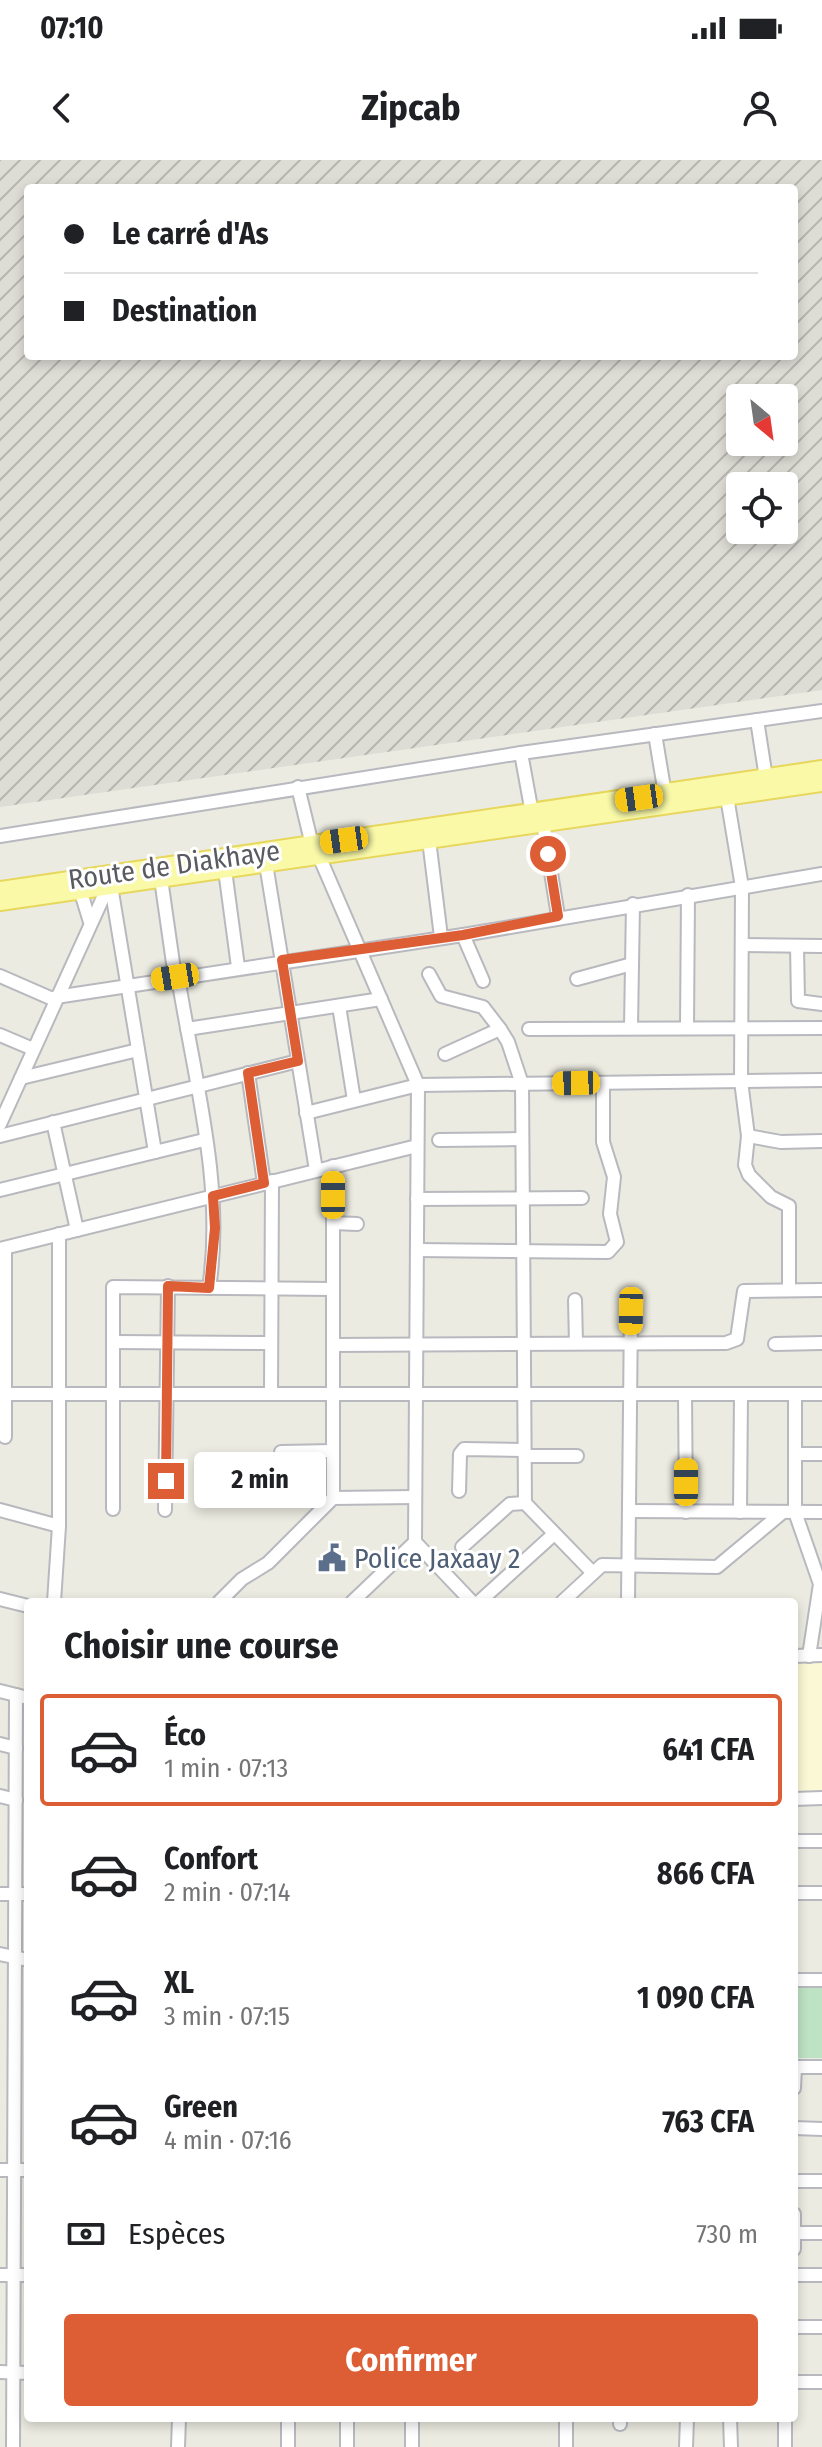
<!DOCTYPE html>
<html lang="fr">
<meta charset="utf-8">
<style>
body{margin:0;font-family:"Fira Sans Condensed",sans-serif;background:#f2f2f2;color:#202124;height:100vh;display:flex;flex-direction:column;font-size:30px;white-space:nowrap}
*{box-sizing:border-box;margin:0}
p{font-size:26px;color:#757577}
.icon{flex:none;width:44px;height:44px;fill:none;stroke:currentColor;stroke-width:2;stroke-linecap:round;stroke-linejoin:round}
.map{position:relative;flex:1;overflow:hidden}
.sheet{position:absolute;left:24px;top:1438px;width:774px;height:824px;display:flex;flex-direction:column;background:#fff;border-radius:8px;box-shadow:0 4px 12px #0003}
.sheet>*{flex:none}
.hud{position:absolute;left:24px;top:24px;width:774px;height:176px;border-radius:8px;box-shadow:0 4px 12px #0003;display:grid;align-content:center;height:176px;padding:0 40px;background:#fff}
.needle{width:52px;rotate:151deg}
.buttons{position:absolute;left:726px;top:224px;display:grid;gap:16px}
.buttons a{display:grid;place-items:center;width:72px;height:72px;border-radius:8px;background:#fff;box-shadow:0 4px 12px #0003;font-size:40px}
.end{position:absolute;width:36px;height:36px;margin:-18px;border:10px solid #dd5d35;background:#fff;box-shadow:0 0 0 4px #fff}
.from{border-radius:50%}
.bubble{position:absolute;height:56px;border-radius:8px;background:#fff;box-shadow:0 4px 12px #0003;font-size:26px;font-weight:700;line-height:56px;text-align:center}
.car{position:absolute;width:24px;height:48px;margin:-24px -12px;border-radius:10px;box-shadow:0 0 6px 2px #0007;background:linear-gradient(#f5c518 24%,#345 0 40%,#f5c518 0 76%,#345 0 86%,#f5c518 0)}
.hud b{display:flex;align-items:center;gap:28px;height:76px;font-size:30px}
.hud b+b{border-top:2px solid #e0e0e0}
.hud i{width:20px;height:20px;background:#202124}
ul{padding:0;list-style:none}
li{display:flex;align-items:center;gap:24px;height:112px;margin:0 16px 12px;padding:0 24px;border:4px solid transparent;border-radius:8px}
li div{flex:1}
li b{display:block;font-size:30px}
li em{font-style:normal;font-weight:700}
li.current{border-color:#dd5d35}
li>.icon{width:72px;height:72px;stroke-width:1.5}
h2{padding:0 40px;font-size:36px;line-height:96px}
.pay{display:flex;align-items:center;gap:20px;height:88px;padding:0 40px;font-size:30px}
.pay p{margin-inline-start:auto}
.primary-button{display:flex;gap:16px;margin-top:auto;padding:16px 40px}
.primary-button a{flex:1;height:92px;border-radius:8px;background:#dd5d35;color:#fff;font-size:32px;font-weight:700;line-height:92px;text-align:center}
.status{display:flex;justify-content:space-between;align-items:center;height:56px;padding:0 40px;background:#fff;direction:ltr}
.status svg{height:22px;fill:currentColor}
header{display:flex;justify-content:space-between;align-items:center;height:104px;padding:0 40px;background:#fff;font-size:36px;font-weight:700}
.map>svg:first-child{display:block}
.commercial{fill:#fbf8d6}
.industrial{fill:url(#industrial-furrows);fill-rule:evenodd}
.green{fill:#bee2c4}
.lines{fill:none;stroke-linecap:round;stroke-linejoin:round}
.minor-casing{stroke:#b8b9bf;stroke-width:16}
.major-casing{stroke:#e7d75d;stroke-width:20}
.minor{stroke:#fff;stroke-width:12}
.major{stroke:#f9f9a8;stroke-width:16}
.route{stroke:#dd5d35;stroke-width:10}
.labels{text-anchor:middle;dominant-baseline:central;stroke-width:6;stroke-linejoin:round;paint-order:stroke}
.street-label{font-size:28px;fill:#595b61;stroke:#fff}
.service-label{font-size:28px;fill:#4e5e75;stroke:#fff;text-anchor:start}
</style>
<div class="status"><b>07:10</b><svg viewBox="0 0 49 12"><path d="M0 12V9h3v3zM5 12V6h3v6zM10 12V3h3v9zM15 12V0h3v12zM26 1h20v11H26zM47 4h2v5h-2z"/></svg></div>
<header><svg class="icon" aria-label="back" viewBox="0 0 24 24"><path d="M15 5l-7 7 7 7"/></svg>Zipcab<svg class="icon" aria-label="person" viewBox="0 0 24 24"><circle cx="12" cy="8" r="4"/><path d="M4 21q1-7 8-7t8 7"/></svg></header>
<div class="map">
<svg width="822" height="2287" viewBox="0 0 822 2287">
<defs>
<pattern id="industrial-furrows" width="10" height="10" patternUnits="userSpaceOnUse" patternTransform="scale(2)"><rect width="10" height="10" fill="#dddcd5"/><path d="M-1 1l2-2M0 10L10 0M9 11l2-2" fill="none" stroke="#b6b5b0"/></pattern>
</defs>
<rect width="100%" height="100%" fill="#ebebe1"/>
<polygon class="commercial" points="796,1503 822,1503 822,1634 797,1634"/>
<path class="industrial" d="M0,0h822v530l-822,117zM28,28h766v168h-766zM740,238h44v44h-44zM740,326h44v44h-44z"/>
<rect class="green" x="794" y="1825" width="28" height="73"/>
<g class="lines">
<defs>
<g id="minor">
<polyline points="757,560 766,618"/>
<polyline points="655,574 665,634"/>
<polyline points="521,593 532,653"/>
<polyline points="298,627 312,685"/>
<polyline points="727,637 742,727 741,921 748,976 745,1005 749,1015 771,1037 789,1046 789,1130"/>
<polyline points="543,663 558,756"/>
<polyline points="0,676 521,593 822,551"/>
<polyline points="429,680 441,777"/>
<polyline points="319,696 418,925 415,1382 472,1442"/>
<polyline points="266,704 316,1010"/>
<polyline points="225,710 238,807"/>
<polyline points="161,719 175,817"/>
<polyline points="78,723 90,762"/>
<polyline points="111,726 155,992"/>
<polyline points="463,775 483,821"/>
<polyline points="742,785 822,786"/>
<polyline points="797,786 798,841 822,844"/>
<polyline points="429,814 441,836 483,847 500,869"/>
<polyline points="0,816 55,840"/>
<path d="M178,817c16,101 47,209 31,311"/>
<polyline points="577,819 632,804"/>
<polyline points="56,837 463,775 822,714"/>
<polyline points="339,846 354,940"/>
<polyline points="631,867 633,744"/>
<polyline points="687,867 688,735"/>
<polyline points="187,869 381,839"/>
<polyline points="529,869 822,868"/>
<polyline points="0,875 33,889"/>
<polyline points="445,894 500,869 508,882 522,924 525,1343 593,1413"/>
<polyline points="248,913 264,1023"/>
<polyline points="21,918 138,890"/>
<polyline points="306,953 418,925 822,920"/>
<polyline points="53,962 77,1070"/>
<polyline points="0,964 111,720"/>
<polyline points="0,976 298,901"/>
<polyline points="748,976 781,982 822,981"/>
<polyline points="439,980 522,979"/>
<polyline points="0,1030 204,980"/>
<polyline points="417,1039 582,1038"/>
<polyline points="333,1063 357,1064"/>
<polyline points="0,1089 417,986"/>
<polyline points="417,1090 608,1092 617,1082 610,1054 614,1017 603,982 603,923"/>
<polyline points="575,1140 576,1183"/>
<polyline points="114,1182 271,1183"/>
<polyline points="775,1184 822,1183"/>
<polyline points="333,1185 726,1183 737,1179 744,1131 822,1130"/>
<polyline points="0,1234 822,1234"/>
<polyline points="271,1234 272,1021"/>
<polyline points="685,1234 686,1352"/>
<polyline points="795,1234 795,1352 820,1424 809,1496"/>
<polyline points="5,1277 5,1088"/>
<polyline points="281,1292 333,1291"/>
<polyline points="795,1294 822,1294"/>
<polyline points="525,1296 577,1296"/>
<polyline points="459,1331 460,1294 464,1289 524,1290"/>
<polyline points="333,1338 333,1006"/>
<polyline points="113,1349 113,1127 333,1129"/>
<polyline points="0,1350 59,1366"/>
<polyline points="165,1350 168,1126"/>
<polyline points="629,1351 822,1352"/>
<polyline points="740,1352 741,1234"/>
<polyline points="462,1387 510,1344 525,1343"/>
<polyline points="0,1439 28,1446"/>
<polyline points="54,1442 59,1366 59,1074"/>
<polyline points="219,1442 242,1419 268,1403 333,1338 415,1337"/>
<polyline points="352,1442 415,1382"/>
<polyline points="479,1442 554,1374"/>
<polyline points="562,1442 602,1405 717,1407 783,1352"/>
<polyline points="628,1442 631,1151"/>
<polyline points="794,1496 822,1495"/>
<polyline points="0,1531 28,1538"/>
<polyline points="0,1584 16,1588"/>
<polyline points="0,1636 16,1640"/>
<polyline points="794,1639 822,1638"/>
<polyline points="794,1681 822,1681"/>
<polyline points="794,1733 822,1733"/>
<polyline points="0,1734 28,1734"/>
<polyline points="0,1794 28,1800"/>
<polyline points="794,1820 822,1820"/>
<polyline points="794,1907 822,1907"/>
<polyline points="794,1928 795,1907"/>
<polyline points="794,1968 822,1969"/>
<polyline points="0,2010 28,2010"/>
<polyline points="794,2021 822,2021"/>
<polyline points="794,2054 794,2089"/>
<polyline points="795,2073 822,2073"/>
<polyline points="0,2115 28,2115"/>
<polyline points="794,2115 822,2115"/>
<polyline points="794,2167 822,2167"/>
<polyline points="0,2212 28,2213"/>
<polyline points="794,2222 822,2222"/>
<polyline points="730,2258 731,2287"/>
<polyline points="620,2264 620,2258"/>
<polyline points="13,2287 16,1535"/>
<polyline points="178,2287 179,2258"/>
<polyline points="288,2287 288,2258"/>
<polyline points="347,2287 347,2258"/>
<polyline points="412,2287 412,2258"/>
<polyline points="566,2287 566,2258"/>
<polyline points="686,2287 687,2258"/>
<polyline points="785,2287 785,2258"/>
</g>
<g id="major">
<polyline points="0,730 822,609"/>
<polyline points="0,742 822,623"/>
</g>
</defs>
<use href="#minor" class="minor-casing"/>
<use href="#major" class="major-casing"/>
<use href="#minor" class="minor"/>
<use href="#major" class="major"/>
</g>
<g class="lines">
<polyline class="route" points="166,1321 168,1126 209,1128 215,1068 213,1036 264,1023 248,913 298,901 282,800 463,775 558,756 548,694"/>
</g>
<defs>
<symbol id="civic-bare" viewBox="-9 -9 18 18"><path d="M-.6-6.5H3V-4.5H.6V-3L4-1V1h2V6H-6V1h2V-1L-.6-3ZM-1.2 2.5V6h2.4V2.5Z" fill="#5c6f8a" stroke="#fff" stroke-width="2.5" paint-order="stroke"/></symbol>
</defs>
<g fill-rule="evenodd">
<use href="#civic-bare" x="312" y="1378" width="40" height="40"/>
</g>
<g class="labels">
<g class="street-label">
<text transform="translate(174 705) rotate(-8)">Route de Diakhaye</text>
</g>
<g class="service-label">
<text x="354" y="1398">Police Jaxaay 2</text>
</g>
</g>
</svg>
<div class="buttons">
<a><svg class="needle" viewBox="-14 -14 28 28"><path d="M0-13l5 13h-10z" fill="#e53935"/><path d="M0 13l5-13h-10z" fill="#757577"/></svg></a>
<a><svg class="icon" aria-label="locate" viewBox="0 0 24 24"><circle cx="12" cy="12" r="6"/><path d="M12 2v4M12 18v4M2 12h4M18 12h4"/></svg></a>
</div>
<i class="end from" style="left:548px;top:694px"></i>
<i class="end" style="left:166px;top:1321px"></i>
<div class="bubble" style="left:194px;top:1292px;width:132px">2 min</div>
<i class="car" style="left:639px;top:638px;rotate:262deg"></i>
<i class="car" style="left:344px;top:680px;rotate:262deg"></i>
<i class="car" style="left:175px;top:817px;rotate:261deg"></i>
<i class="car" style="left:576px;top:923px;rotate:269deg"></i>
<i class="car" style="left:333px;top:1035px;rotate:0deg"></i>
<i class="car" style="left:631px;top:1151px;rotate:181deg"></i>
<i class="car" style="left:686px;top:1322px;rotate:0deg"></i>
<div class="hud">
<b><i class="from"></i>Le carré d'As</b>
<b><i></i>Destination</b>
</div>
<section class="sheet">
<h2>Choisir une course</h2>
<ul>
<li class="current"><svg class="icon" aria-label="car" viewBox="0 0 24 24"><path d="M5 17H2v-5l4-1 3-4h7l3 4 3 1v5h-3M9 17h6M6 11h13"/><circle cx="7" cy="17" r="2"/><circle cx="17" cy="17" r="2"/></svg><div><b>Éco</b><p>1 min · 07:13</p></div><em>641 CFA</em></li>
<li><svg class="icon" aria-label="car" viewBox="0 0 24 24"><path d="M5 17H2v-5l4-1 3-4h7l3 4 3 1v5h-3M9 17h6M6 11h13"/><circle cx="7" cy="17" r="2"/><circle cx="17" cy="17" r="2"/></svg><div><b>Confort</b><p>2 min · 07:14</p></div><em>866 CFA</em></li>
<li><svg class="icon" aria-label="car" viewBox="0 0 24 24"><path d="M5 17H2v-5l4-1 3-4h7l3 4 3 1v5h-3M9 17h6M6 11h13"/><circle cx="7" cy="17" r="2"/><circle cx="17" cy="17" r="2"/></svg><div><b>XL</b><p>3 min · 07:15</p></div><em>1 090 CFA</em></li>
<li><svg class="icon" aria-label="car" viewBox="0 0 24 24"><path d="M5 17H2v-5l4-1 3-4h7l3 4 3 1v5h-3M9 17h6M6 11h13"/><circle cx="7" cy="17" r="2"/><circle cx="17" cy="17" r="2"/></svg><div><b>Green</b><p>4 min · 07:16</p></div><em>763 CFA</em></li>
</ul>
<div class="pay"><svg class="icon" aria-label="cash" viewBox="0 0 24 24"><path d="M3 7h18v10H3z"/><circle cx="12" cy="12" r="2"/></svg>Espèces<p>730 m</p></div>
<div class="primary-button"><a>Confirmer</a></div>
</section>
</div>
